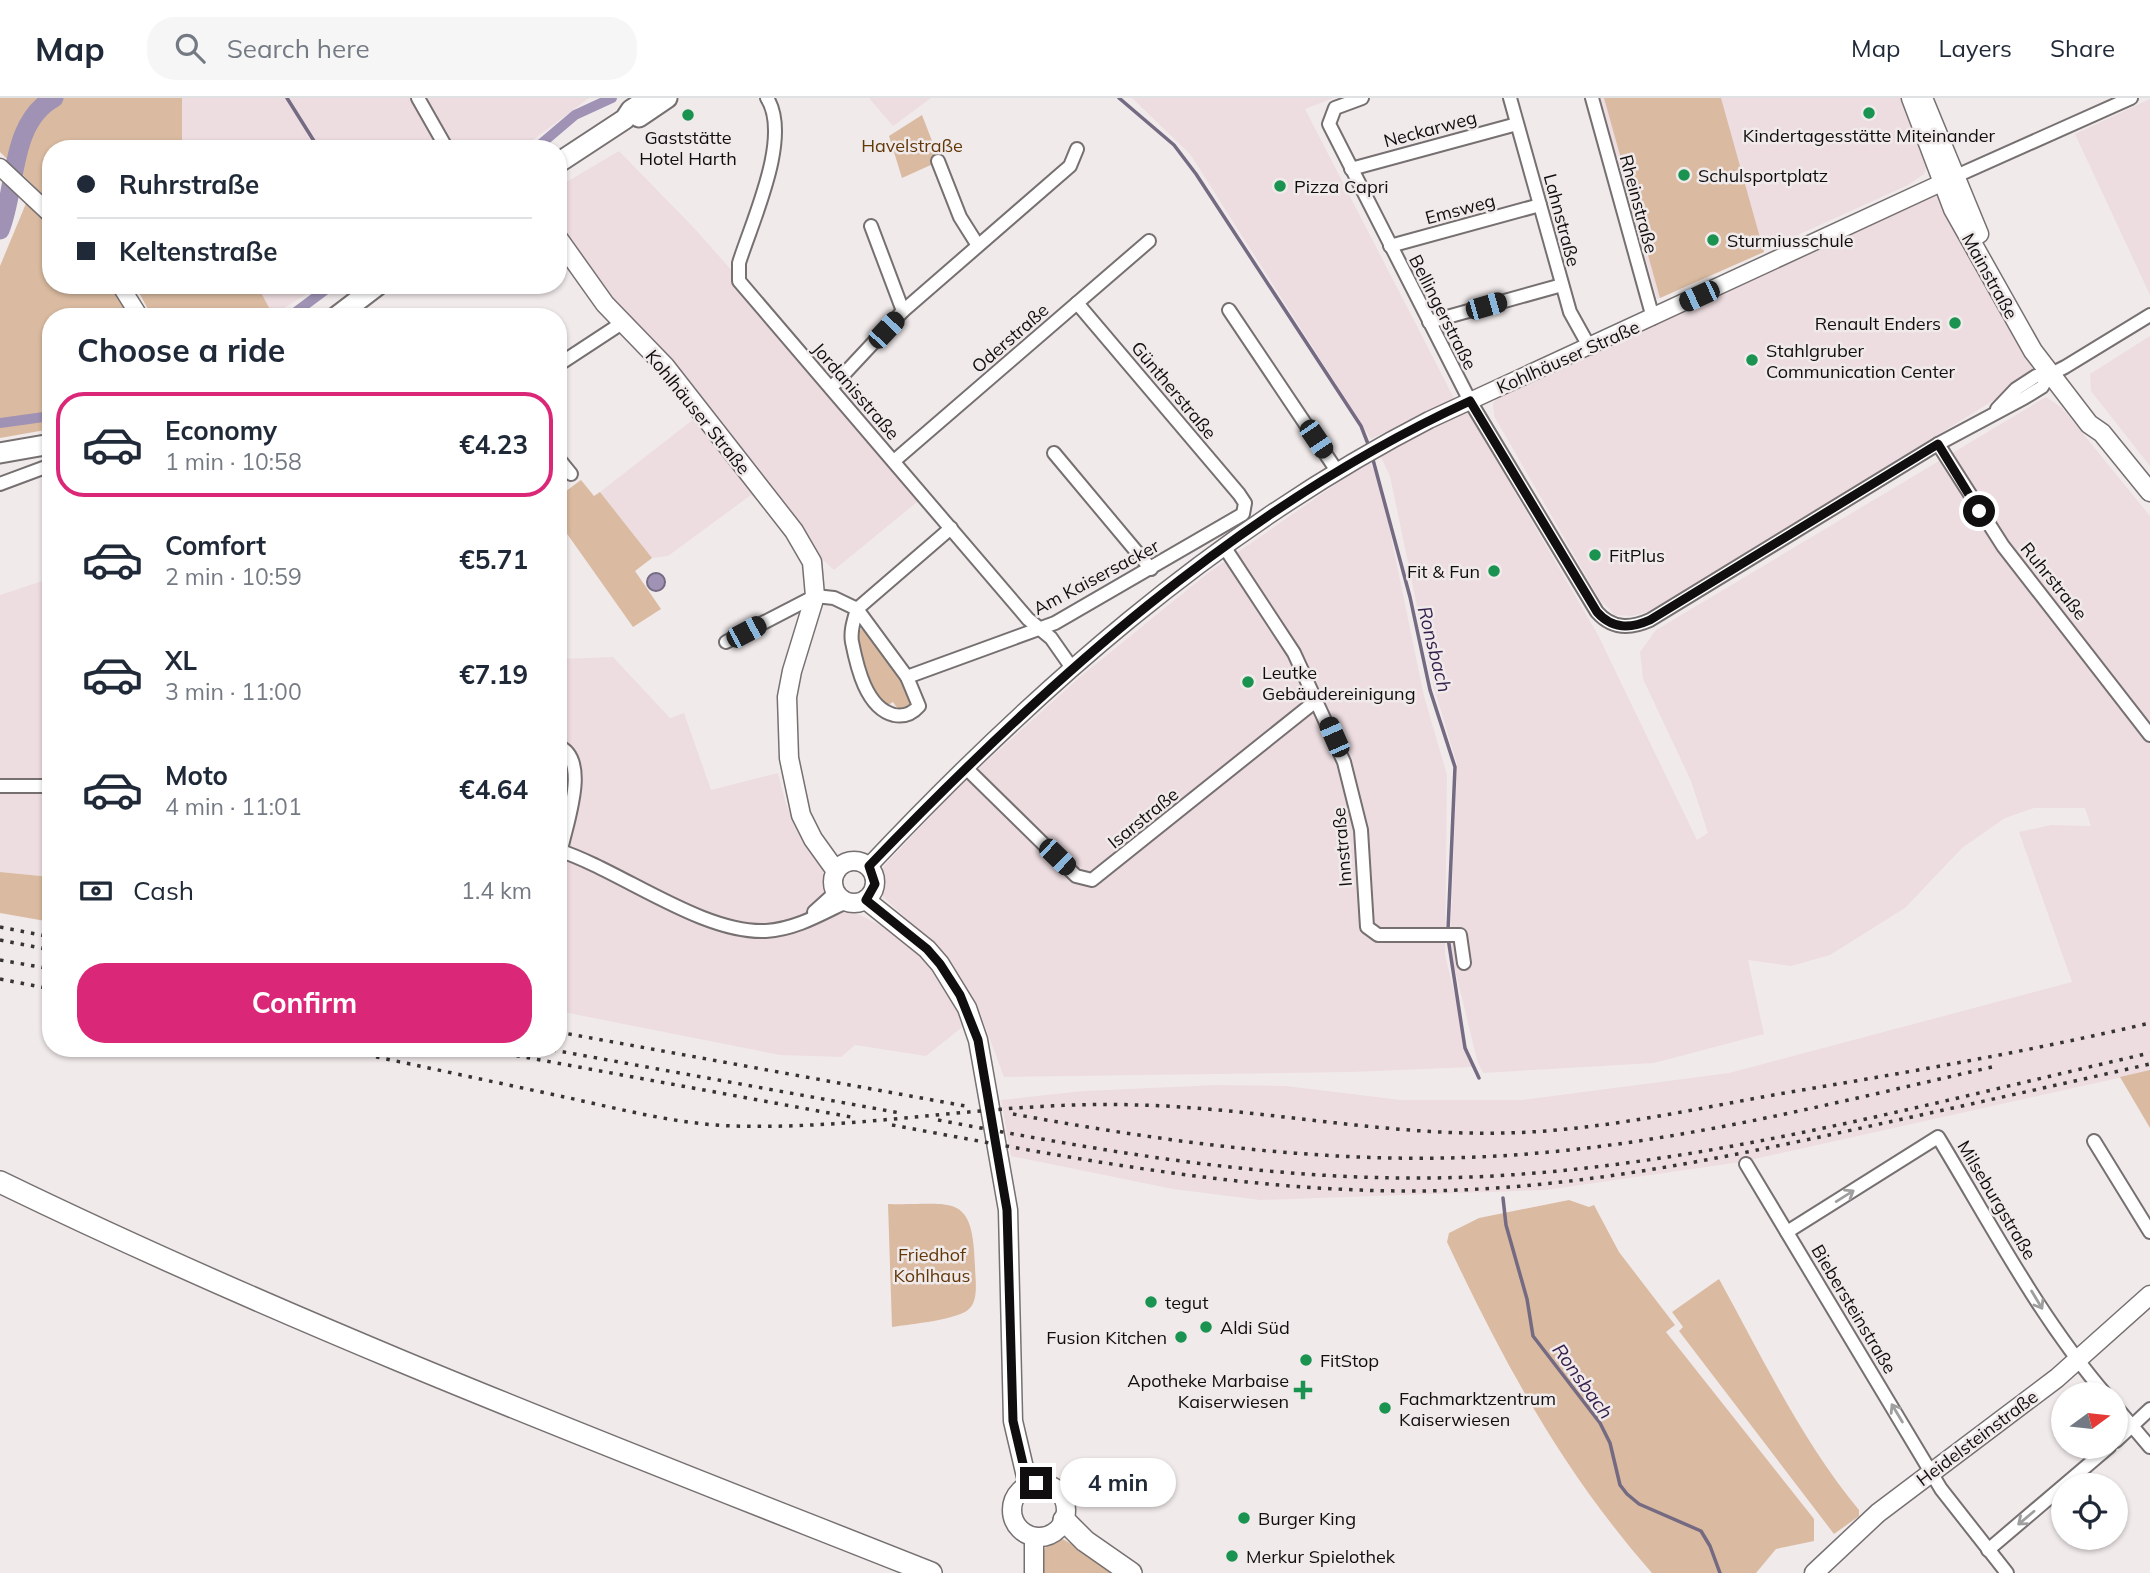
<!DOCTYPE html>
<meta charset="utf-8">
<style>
body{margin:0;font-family:Mulish,sans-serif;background:#f6f6f7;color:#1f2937;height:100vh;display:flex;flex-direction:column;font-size:26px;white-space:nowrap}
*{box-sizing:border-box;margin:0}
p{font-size:23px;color:#747a83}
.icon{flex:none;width:38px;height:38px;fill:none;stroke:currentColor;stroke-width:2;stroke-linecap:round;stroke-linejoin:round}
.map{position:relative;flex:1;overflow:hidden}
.side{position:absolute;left:42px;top:210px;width:525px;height:749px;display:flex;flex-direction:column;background:#fff;border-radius:28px;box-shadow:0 2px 5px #0004}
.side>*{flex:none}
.top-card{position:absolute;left:42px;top:42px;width:525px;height:154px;border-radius:28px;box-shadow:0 2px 5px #0004;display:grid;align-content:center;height:154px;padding:0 35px;background:#fff}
.needle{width:46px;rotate:75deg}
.controls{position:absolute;left:2051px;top:1284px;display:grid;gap:14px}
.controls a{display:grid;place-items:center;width:77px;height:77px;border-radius:50%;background:#fff;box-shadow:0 2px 5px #0004;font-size:35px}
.end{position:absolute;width:32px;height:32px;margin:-16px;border:9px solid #100e0e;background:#fff;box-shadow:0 0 0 4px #fff}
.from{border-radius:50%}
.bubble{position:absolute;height:49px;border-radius:24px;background:#fff;box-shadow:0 2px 5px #0004;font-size:23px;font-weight:700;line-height:49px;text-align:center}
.car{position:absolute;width:21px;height:42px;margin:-21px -10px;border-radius:9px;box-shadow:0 0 5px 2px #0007;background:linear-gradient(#222 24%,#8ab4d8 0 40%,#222 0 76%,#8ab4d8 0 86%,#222 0)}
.top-card b{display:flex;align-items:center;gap:24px;height:66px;font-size:26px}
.top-card b+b{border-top:2px solid #e0e1e3}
.top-card i{width:18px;height:18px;background:#1f2937}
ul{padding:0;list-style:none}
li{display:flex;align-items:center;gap:21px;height:105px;margin:0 14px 10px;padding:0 21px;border:4px solid transparent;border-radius:28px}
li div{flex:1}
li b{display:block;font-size:26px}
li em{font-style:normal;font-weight:700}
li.current{border-color:#db2777}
li>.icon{width:63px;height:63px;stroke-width:1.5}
h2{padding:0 35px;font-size:32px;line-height:84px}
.pay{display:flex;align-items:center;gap:18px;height:77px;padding:0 35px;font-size:26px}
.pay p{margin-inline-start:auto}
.primary-button{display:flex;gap:14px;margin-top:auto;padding:14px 35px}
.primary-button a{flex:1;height:80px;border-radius:28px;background:#db2777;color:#fff;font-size:28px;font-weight:700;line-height:80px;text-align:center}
header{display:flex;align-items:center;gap:42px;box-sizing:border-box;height:98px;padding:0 35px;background:#fff;border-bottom:2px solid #e0e1e3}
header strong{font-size:33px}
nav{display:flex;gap:38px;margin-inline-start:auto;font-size:24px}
.search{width:490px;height:63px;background:#f6f6f7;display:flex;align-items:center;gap:18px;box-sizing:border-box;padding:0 24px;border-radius:28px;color:#747a83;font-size:26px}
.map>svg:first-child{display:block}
.built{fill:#eddde0}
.green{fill:#dabba1}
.water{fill:#9f92b4;stroke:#746a82;stroke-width:2}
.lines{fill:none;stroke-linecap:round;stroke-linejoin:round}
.stream{stroke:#746a82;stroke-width:3.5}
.canal{stroke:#9f92b4;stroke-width:10}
.river{stroke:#9f92b4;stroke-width:19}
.minor-casing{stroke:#767071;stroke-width:16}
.tertiary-casing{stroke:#767071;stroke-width:19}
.secondary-casing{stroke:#767071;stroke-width:21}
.primary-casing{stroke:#767071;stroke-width:23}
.trunk-casing{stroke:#767071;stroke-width:24}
.minor{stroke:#fff;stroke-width:12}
.tertiary{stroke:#fff;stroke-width:16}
.secondary{stroke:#fff;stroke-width:18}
.primary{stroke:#fff;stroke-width:19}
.trunk{stroke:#fff;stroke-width:21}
.rail{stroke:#363434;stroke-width:3.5;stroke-dasharray:3.5 7;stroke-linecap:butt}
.oneway{stroke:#9f9f9f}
.route{stroke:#100e0e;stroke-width:9}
.poi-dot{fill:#19934f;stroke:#f1eaeb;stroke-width:2.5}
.labels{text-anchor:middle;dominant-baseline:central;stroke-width:5;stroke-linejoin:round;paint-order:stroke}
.street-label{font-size:18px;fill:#100e0e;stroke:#f1eaeb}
.poi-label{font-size:18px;fill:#100e0e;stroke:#f1eaeb;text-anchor:start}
.park-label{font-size:18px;fill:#623809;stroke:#f1eaeb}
.water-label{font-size:19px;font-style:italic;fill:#331e4b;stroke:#f1eaeb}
</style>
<header>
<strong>Map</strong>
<div class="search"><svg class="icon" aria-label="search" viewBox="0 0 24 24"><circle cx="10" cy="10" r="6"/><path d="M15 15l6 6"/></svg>Search here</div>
<nav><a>Map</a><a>Layers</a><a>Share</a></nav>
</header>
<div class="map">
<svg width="2150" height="1475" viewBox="0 0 2150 1475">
<rect width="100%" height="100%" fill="#f1eaeb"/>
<g class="built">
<polygon points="182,0 589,0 521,51 185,51 182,46"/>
<polygon points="869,0 931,0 893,28"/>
<polygon points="1132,0 1334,0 1305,11 1455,302 1371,341 1190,56"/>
<polygon points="1600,0 1904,0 1927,68 1924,76 1908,87 1657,201"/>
<polygon points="2150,1 2150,197 2075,36"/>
<polygon points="619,53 695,131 928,395 834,472 751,397 668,458 652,460 600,394 695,320 558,159 558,89"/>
<polygon points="1940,94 2043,272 1651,513 1632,518 1615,517 1600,502 1494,318 1493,306 1500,295"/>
<polygon points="257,187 321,187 273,217"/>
<polygon points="2150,238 2150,368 2091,293 2090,276"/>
<polygon points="2046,299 2062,310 2150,418 2150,973 1741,1064 1546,1092 1260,1102 1173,1091 1011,1058 1001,1002 1083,993 1217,987 1286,988 1401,1002 1522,1002 1729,975 2072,884 2019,734 2051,727 2091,728 2085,710 2034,710 2005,720 1962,750 1905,810 1830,857 1791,868 1748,862 1764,936 1654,965 1483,975 1477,962 1450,851 1457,666 1434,590 1390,378 1379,355 1467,312 1598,537 1697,742 1708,735 1691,683 1643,581 1640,554 1656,532"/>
<polygon points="1369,363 1380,385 1424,598 1447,677 1445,857 1472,969 1353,974 1004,979 979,912 941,852 883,799 880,787 884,768 957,690 1081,578 1208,475"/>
<polygon points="51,480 51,779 0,774 0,497"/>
<polygon points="613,559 670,620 684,615 711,692 778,675 786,706 802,743 823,773 827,784 825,793 839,814 852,813 880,827 928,865 946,888 965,927 926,958 855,947 841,959 780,957 558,913 558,561"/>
</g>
<g class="green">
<polygon points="0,0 182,0 182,45 185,51 51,51 51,105 0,54"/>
<polygon points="1604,0 1721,0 1764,154 1660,200"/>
<polygon points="922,17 934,48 933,66 902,80 889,38"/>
<polygon points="27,103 51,125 51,187 113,187 134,219 51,219 51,331 0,340 0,168"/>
<polygon points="135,187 257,187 273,217 152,219"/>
<polygon points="581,382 594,398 600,394 652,460 635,473 661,511 633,529 558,423 558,399"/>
<polygon points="863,529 912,595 916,606 905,614 899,613 893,604 885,609 874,596 856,538"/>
<polygon points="0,774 51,779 51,824 0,815"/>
<polygon points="2150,972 2150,1030 2120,979"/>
<path d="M1569,1102l20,7 5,-2 25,47 56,73 -9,7 148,187v22l-38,8 -20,24h-104c-89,-101 -148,-210 -205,-331l2,-9 30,-15z"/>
<path d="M888,1106c64,2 85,-14 87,62 0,12 4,32 -5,42 -10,12 -60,16 -78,19z"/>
<path d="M1719,1181c43,78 83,162 140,231v6l-25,18 -155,-203 4,-4 -11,-15z"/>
<polygon points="1061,1440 1120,1475 1041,1475 1041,1457 1050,1442"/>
</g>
<circle class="water" cx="656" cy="484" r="9"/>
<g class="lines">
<g class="stream">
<polyline points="287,0 319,51"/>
<polyline points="1119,0 1174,47 1196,76 1361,328 1370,351"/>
<polyline points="1372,358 1410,499 1430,592 1455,669 1448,832"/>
<polyline points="1448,840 1465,950 1479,980"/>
<polyline points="1503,1100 1506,1127 1527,1201 1533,1238 1600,1325 1610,1345 1620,1387 1627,1396 1639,1406 1701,1433 1710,1448 1720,1475"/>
</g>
<g class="canal">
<polyline points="535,51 575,17 612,0"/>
<polyline points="289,219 332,187"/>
<polyline points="0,325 51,318"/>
</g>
<path class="river" d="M0,132c17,-41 9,-107 54,-132"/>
<defs>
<g id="minor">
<polyline points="418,0 447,51"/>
<path d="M767,0c25,39 -15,123 -28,165v18l289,338 23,19 21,30"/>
<path d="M1362,0l-27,10 -6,16 141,277 127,211c15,17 33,17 53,8l288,-176 86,-46 18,-11 7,-12"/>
<polyline points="1510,0 1570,214 1590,250"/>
<polyline points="1592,0 1653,220"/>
<polyline points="938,63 960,119 977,146"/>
<polyline points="1351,71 1517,26"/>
<polyline points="1954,79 2131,0"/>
<polyline points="871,128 903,213"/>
<polyline points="1390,148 1540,107"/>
<polyline points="1229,212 1337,373"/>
<polyline points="1429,224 1562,187"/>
<polyline points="558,267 622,225"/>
<polyline points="831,290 903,213 1070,68 1077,51"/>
<polyline points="1997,311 2016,291 2036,278 2049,277 2065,269 2150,217"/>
<polyline points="1938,346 2003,448 2150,637"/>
<polyline points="1054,355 1151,471"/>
<polyline points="558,360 571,376"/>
<polyline points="894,363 1149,143"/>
<polyline points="0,386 51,367"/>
<polyline points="1225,450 1294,555 1344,664 1361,732 1367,829 1378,837 1460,837 1464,865"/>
<polyline points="857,511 951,430"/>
<path d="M726,544l89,-46 19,2 23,11 50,68 12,29c-7,8 -15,11 -25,9 -28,-7 -37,-48 -42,-73 -2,-11 2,-22 5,-33"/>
<polyline points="907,579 1055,525 1243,416 1245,405 1239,396 1077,205"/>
<path d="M558,648c33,13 8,78 3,104"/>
<polyline points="965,669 1076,778 1092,782 1317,602"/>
<polyline points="0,688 51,688"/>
<path d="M558,752c62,20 144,84 208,81 30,-2 55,-17 80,-29"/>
<polyline points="814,814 835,795"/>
<polyline points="2094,1043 2150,1134"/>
<polyline points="1746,1066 1941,1391 2007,1475"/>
<path d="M1787,1134l151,-95c53,87 101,180 168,258"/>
<polyline points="2116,1309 2150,1349"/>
<polyline points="2116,1343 2150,1311"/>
<polyline points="1988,1452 2109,1349"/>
</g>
<g id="tertiary">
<polyline points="0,69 51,117"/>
<polyline points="120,187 140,219"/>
<path d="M869,768c163,-173 346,-336 560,-446l523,-242"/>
</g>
<g id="secondary">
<polyline points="1911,0 1953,111 2033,253 2089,326 2102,335 2150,394"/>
<polyline points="1923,0 1979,136"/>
<polyline points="558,140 605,206 665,268 794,433 812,464 815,498 792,573 787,599 789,660 801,717 813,741 836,773"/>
<circle cx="854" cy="784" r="21"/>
<polyline points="866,802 927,851 940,866 967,910 978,942 1008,1112 1013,1323 1028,1387"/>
<circle cx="1039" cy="1412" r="27"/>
<polyline points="1034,1439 1034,1475"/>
<polyline points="1814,1475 1878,1415 2057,1280 2150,1197"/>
</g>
<g id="primary">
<polyline points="639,19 667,0"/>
<polyline points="558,65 625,21 631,12 649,0"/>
<polyline points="336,219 378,187"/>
<polyline points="0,355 51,346"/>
</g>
<g id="trunk">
<path d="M0,1084c303,147 618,267 931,391"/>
<polyline points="1064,1422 1085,1443 1131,1475"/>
</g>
</defs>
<use href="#minor" class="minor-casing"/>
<use href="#tertiary" class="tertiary-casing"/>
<use href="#secondary" class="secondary-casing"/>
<use href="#primary" class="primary-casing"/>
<use href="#trunk" class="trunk-casing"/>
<use href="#minor" class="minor"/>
<use href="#tertiary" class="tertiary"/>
<use href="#secondary" class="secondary"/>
<use href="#primary" class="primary"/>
<use href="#trunk" class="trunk"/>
<g class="rail">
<polyline points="0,829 51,839"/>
<polyline points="0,842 51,852"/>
<polyline points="0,862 51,871"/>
<polyline points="0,881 51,891"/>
<polyline points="558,934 971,1009"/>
<path d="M335,950c75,16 150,32 225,48 56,12 115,28 173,30 135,4 269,-26 405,-21 122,3 244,31 367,28 92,-2 184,-23 274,-39 124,-21 248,-42 371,-71"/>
<polyline points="475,950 851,1019"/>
<polyline points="542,950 900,1015"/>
<path d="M1013,1016c165,30 331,53 500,41 162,-11 321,-52 479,-88"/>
<path d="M938,1022c160,30 320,59 483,58 242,0 494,-72 729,-125"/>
<path d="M892,1027c174,32 349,67 527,66 154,-1 305,-33 456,-66 91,-20 183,-40 275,-61"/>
</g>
</g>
<defs><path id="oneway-shaft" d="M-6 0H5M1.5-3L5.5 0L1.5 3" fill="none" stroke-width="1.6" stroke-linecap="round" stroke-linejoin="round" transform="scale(1.75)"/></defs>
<g class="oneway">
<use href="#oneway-shaft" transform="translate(1845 1098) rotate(-32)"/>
<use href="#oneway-shaft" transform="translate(2037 1202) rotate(59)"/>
<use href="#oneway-shaft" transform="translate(1897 1315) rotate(-121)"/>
<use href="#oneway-shaft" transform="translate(2026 1420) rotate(140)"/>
</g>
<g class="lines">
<path class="route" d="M1036,1385l-8,2 -15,-64 -6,-211 -29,-170 -18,-45 -20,-31 -13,-15 -61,-49 9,-16 -6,-18c175,-182 368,-358 601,-465l127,211c15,17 33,17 53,8l288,-176 41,67"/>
</g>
<g class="poi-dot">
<circle cx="1869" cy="15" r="7"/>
<circle cx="688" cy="17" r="7"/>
<circle cx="1684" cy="77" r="7"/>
<circle cx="1280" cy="88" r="7"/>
<circle cx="1713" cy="142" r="7"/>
<circle cx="1955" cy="225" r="7"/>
<circle cx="1752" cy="262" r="7"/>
<circle cx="1595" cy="457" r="7"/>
<circle cx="1494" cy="473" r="7"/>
<circle cx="1248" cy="584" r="7"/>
<circle cx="1151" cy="1204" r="7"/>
<circle cx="1206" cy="1229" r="7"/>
<circle cx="1181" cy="1239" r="7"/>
<circle cx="1306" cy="1262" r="7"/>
<path d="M1299.5 1281.5h7v7h7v7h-7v7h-7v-7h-7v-7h7z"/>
<circle cx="1385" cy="1310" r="7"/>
<circle cx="1244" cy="1420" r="7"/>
<circle cx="1232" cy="1458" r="7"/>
</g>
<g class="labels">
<g class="street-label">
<text transform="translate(1430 31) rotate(-15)">Neckarweg</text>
<text transform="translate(1639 106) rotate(75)">Rheinstraße</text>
<text transform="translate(1460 111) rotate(-15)">Emsweg</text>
<text transform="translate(1562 122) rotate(75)">Lahnstraße</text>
<text transform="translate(1990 178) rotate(61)">Mainstraße</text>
<text transform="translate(1443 214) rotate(63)">Bellingerstraße</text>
<text transform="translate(1010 240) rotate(-41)">Oderstraße</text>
<text transform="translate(1568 259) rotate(-24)">Kohlhäuser Straße</text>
<text transform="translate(1174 292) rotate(50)">Güntherstraße</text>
<text transform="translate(856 293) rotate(49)">Jordanisstraße</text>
<text transform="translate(698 314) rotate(51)">Kohlhäuser Straße</text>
<text transform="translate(1096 479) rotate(-28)">Am Kaisersacker</text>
<text transform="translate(2054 483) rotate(51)">Ruhrstraße</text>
<text transform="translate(1143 720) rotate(-39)">Isarstraße</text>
<text transform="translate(1342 749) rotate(-95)">Innstraße</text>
<text transform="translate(1997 1102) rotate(59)">Milseburgstraße</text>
<text transform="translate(1854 1211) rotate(59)">Biebersteinstraße</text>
<text transform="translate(1977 1340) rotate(-37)">Heidelsteinstraße</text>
</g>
<g class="poi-label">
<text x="1869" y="37" text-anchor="middle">Kindertagesstätte Miteinander</text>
<text x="688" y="39" text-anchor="middle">Gaststätte<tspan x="688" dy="21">Hotel Harth</tspan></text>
<text x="1698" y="77">Schulsportplatz</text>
<text x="1294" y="88">Pizza Capri</text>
<text x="1727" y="142">Sturmiusschule</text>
<text x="1941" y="225" text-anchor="end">Renault Enders</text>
<text x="1766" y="252">Stahlgruber<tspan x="1766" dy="21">Communication Center</tspan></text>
<text x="1609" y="457">FitPlus</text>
<text x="1480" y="473" text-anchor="end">Fit &amp; Fun</text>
<text x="1262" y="574">Leutke<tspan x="1262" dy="21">Gebäudereinigung</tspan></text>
<text x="1165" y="1204">tegut</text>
<text x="1220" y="1229">Aldi Süd</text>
<text x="1167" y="1239" text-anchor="end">Fusion Kitchen</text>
<text x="1320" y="1262">FitStop</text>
<text x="1289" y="1282" text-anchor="end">Apotheke Marbaise<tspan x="1289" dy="21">Kaiserwiesen</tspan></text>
<text x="1399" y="1300">Fachmarktzentrum<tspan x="1399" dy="21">Kaiserwiesen</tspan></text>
<text x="1258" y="1420">Burger King</text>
<text x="1246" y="1458">Merkur Spielothek</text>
</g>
<g class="park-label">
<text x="912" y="47">Havelstraße</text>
<text x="932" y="1156">Friedhof<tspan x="932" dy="21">Kohlhaus</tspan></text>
</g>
<g class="water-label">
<text transform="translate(1435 551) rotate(76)">Ronsbach</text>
<text transform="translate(1583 1283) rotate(54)">Ronsbach</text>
</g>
</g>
</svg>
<div class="controls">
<a><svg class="needle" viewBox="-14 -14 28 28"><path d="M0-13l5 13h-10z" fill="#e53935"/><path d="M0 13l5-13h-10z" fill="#747a83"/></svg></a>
<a><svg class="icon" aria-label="locate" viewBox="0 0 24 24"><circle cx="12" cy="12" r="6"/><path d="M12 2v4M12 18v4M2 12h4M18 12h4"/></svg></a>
</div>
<i class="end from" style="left:1979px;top:413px"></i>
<i class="end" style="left:1036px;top:1385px"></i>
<div class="bubble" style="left:1060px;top:1360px;width:116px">4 min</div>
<i class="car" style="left:1699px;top:198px;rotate:245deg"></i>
<i class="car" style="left:1486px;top:208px;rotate:74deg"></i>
<i class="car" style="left:886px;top:232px;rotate:43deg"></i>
<i class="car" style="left:1316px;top:341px;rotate:146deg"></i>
<i class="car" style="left:746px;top:534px;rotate:62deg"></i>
<i class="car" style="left:1334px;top:639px;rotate:336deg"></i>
<i class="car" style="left:1057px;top:759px;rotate:134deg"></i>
<div class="top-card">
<b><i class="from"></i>Ruhrstraße</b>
<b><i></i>Keltenstraße</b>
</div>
<section class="side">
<h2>Choose a ride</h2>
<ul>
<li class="current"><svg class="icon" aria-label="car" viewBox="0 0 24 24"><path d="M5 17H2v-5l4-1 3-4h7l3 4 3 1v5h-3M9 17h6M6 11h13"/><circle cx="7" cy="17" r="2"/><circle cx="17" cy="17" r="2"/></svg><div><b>Economy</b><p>1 min · 10:58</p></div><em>€4.23</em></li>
<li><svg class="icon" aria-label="car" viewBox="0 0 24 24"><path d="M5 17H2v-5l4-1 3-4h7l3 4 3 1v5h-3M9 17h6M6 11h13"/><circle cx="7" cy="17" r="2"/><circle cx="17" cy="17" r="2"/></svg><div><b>Comfort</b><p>2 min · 10:59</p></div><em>€5.71</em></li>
<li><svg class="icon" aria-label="car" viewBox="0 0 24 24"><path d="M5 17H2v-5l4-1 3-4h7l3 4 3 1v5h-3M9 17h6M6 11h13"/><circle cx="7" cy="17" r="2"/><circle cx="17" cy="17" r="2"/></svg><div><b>XL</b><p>3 min · 11:00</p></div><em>€7.19</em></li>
<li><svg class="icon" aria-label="car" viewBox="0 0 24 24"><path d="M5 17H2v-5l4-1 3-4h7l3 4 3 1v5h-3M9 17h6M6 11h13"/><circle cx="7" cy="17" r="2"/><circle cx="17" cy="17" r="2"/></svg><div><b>Moto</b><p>4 min · 11:01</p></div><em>€4.64</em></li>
</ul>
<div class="pay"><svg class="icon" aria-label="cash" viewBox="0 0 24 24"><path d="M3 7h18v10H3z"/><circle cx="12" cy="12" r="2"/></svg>Cash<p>1.4 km</p></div>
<div class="primary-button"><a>Confirm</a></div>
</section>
</div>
